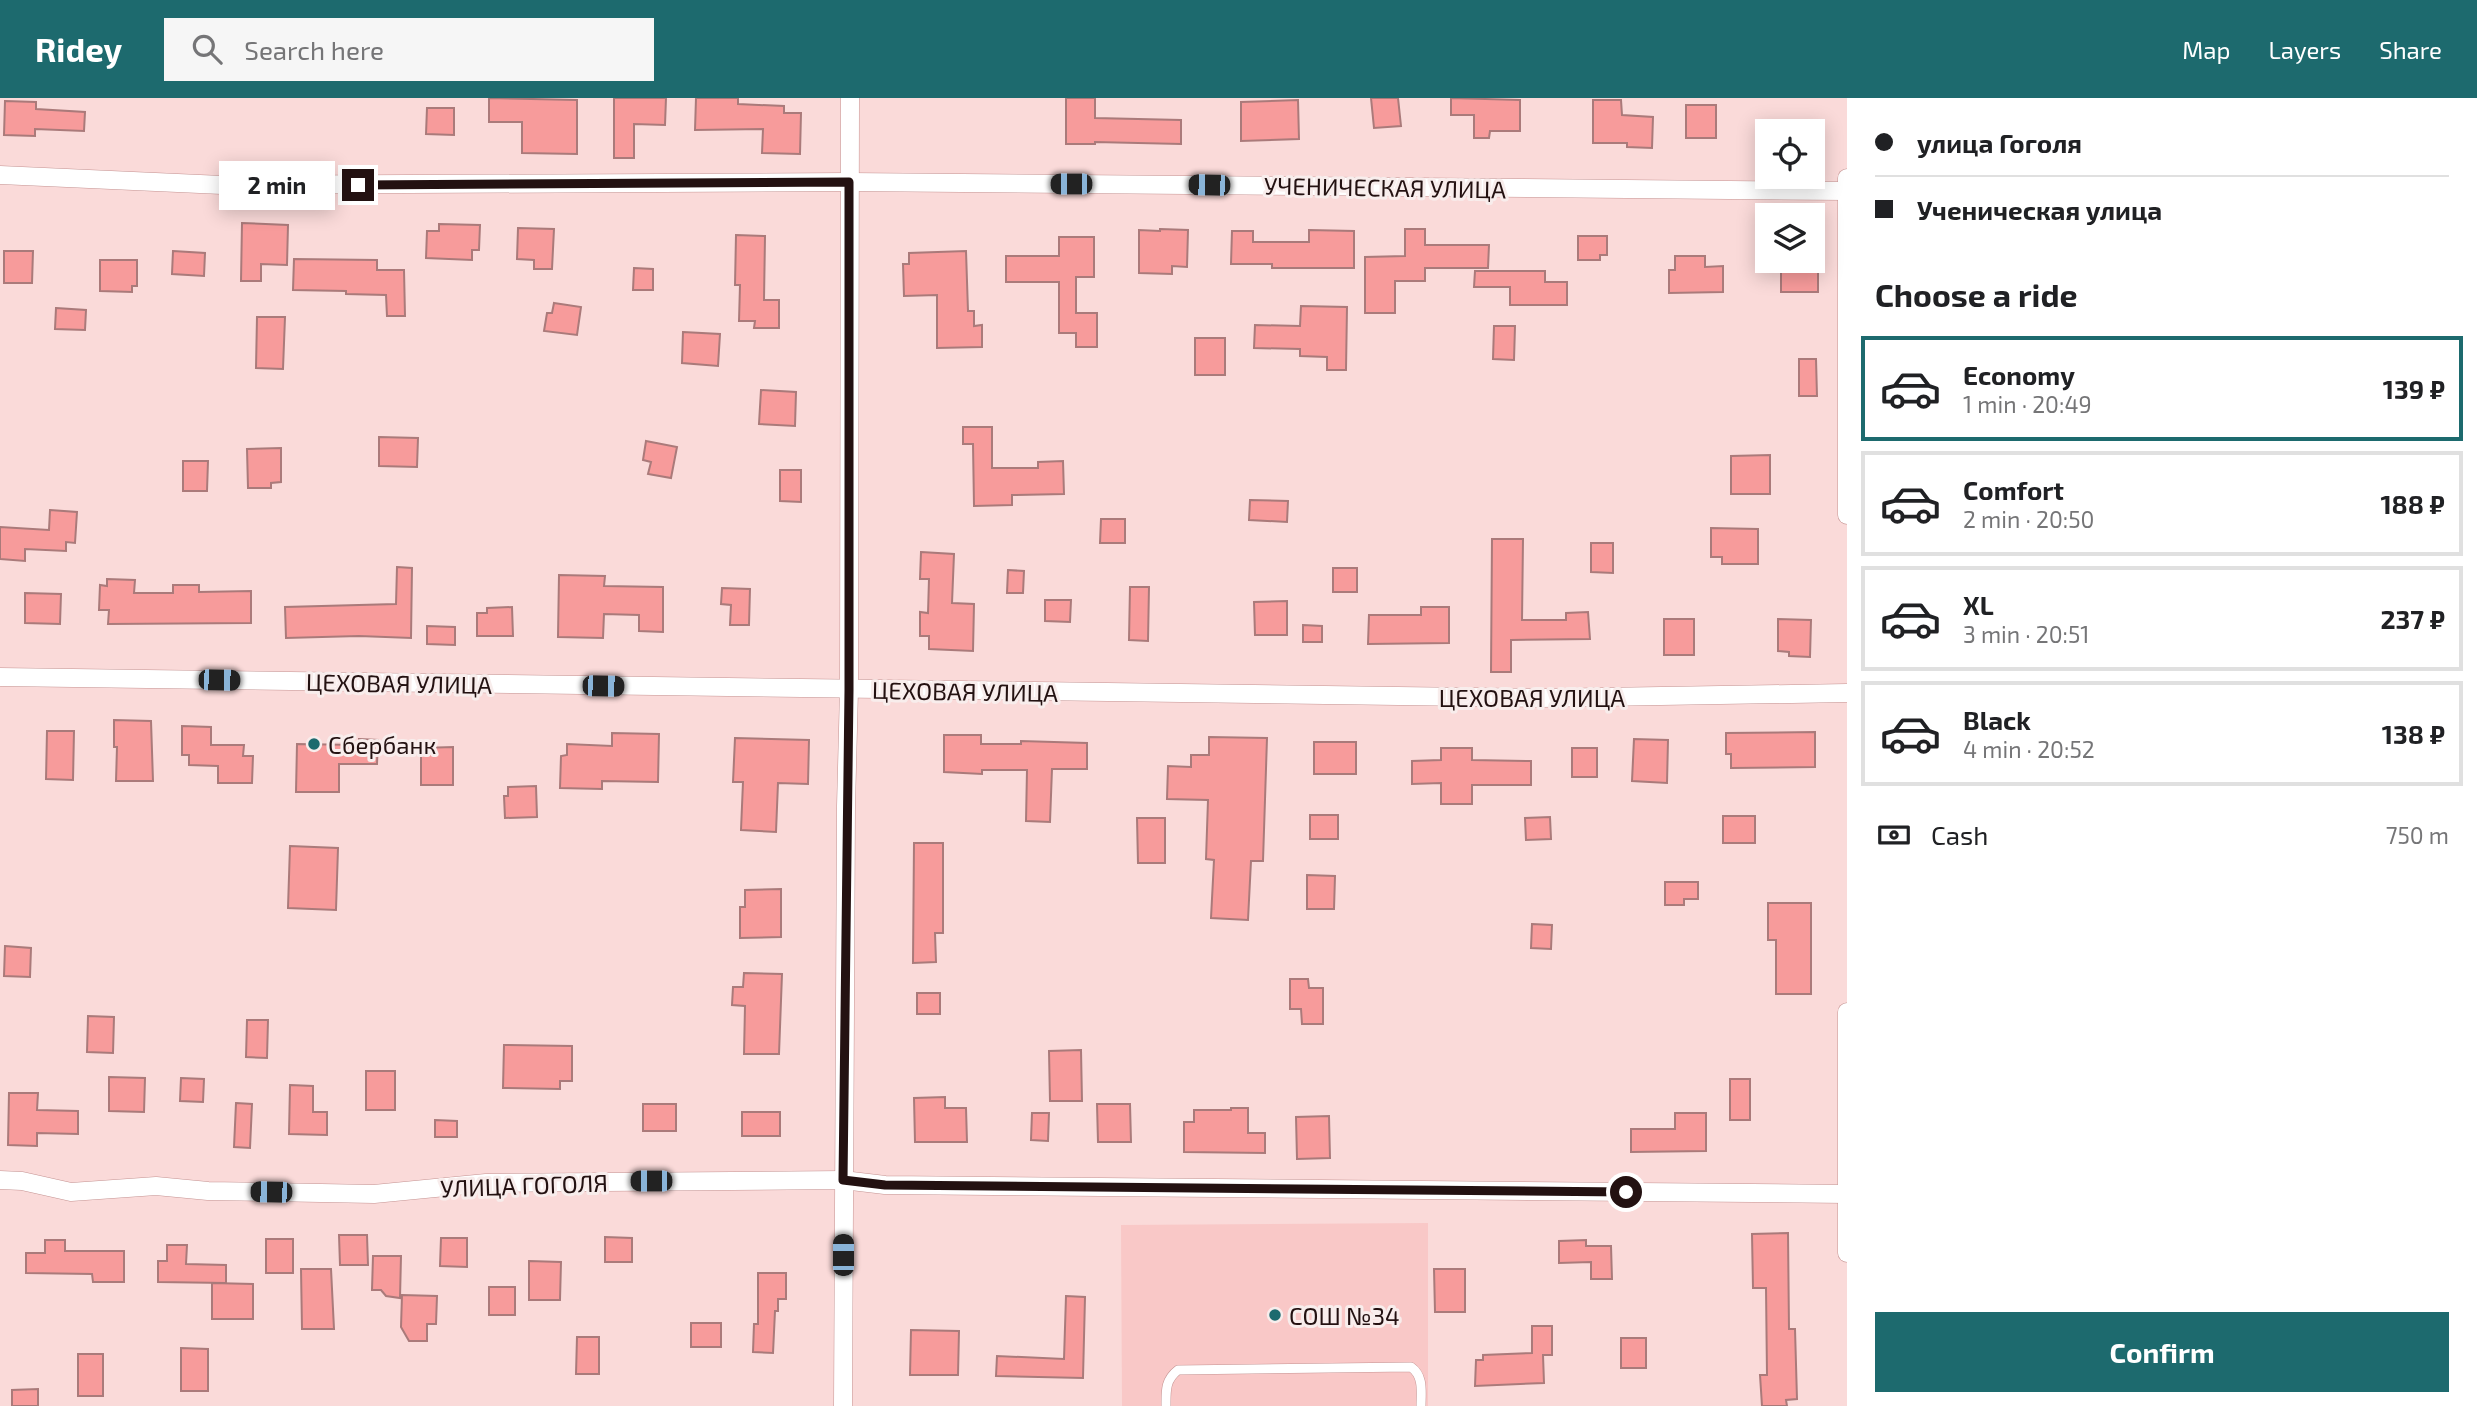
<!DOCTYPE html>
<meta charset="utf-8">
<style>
body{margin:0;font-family:"Exo 2",sans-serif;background:#f6f6f6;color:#202124;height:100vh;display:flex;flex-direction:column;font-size:26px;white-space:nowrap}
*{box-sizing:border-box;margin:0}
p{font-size:23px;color:#757577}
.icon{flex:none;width:38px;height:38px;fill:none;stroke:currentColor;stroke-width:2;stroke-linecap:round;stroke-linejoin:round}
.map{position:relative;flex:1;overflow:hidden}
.drawer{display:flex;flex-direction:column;background:#fff;width:630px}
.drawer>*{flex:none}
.banner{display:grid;align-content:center;height:154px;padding:0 28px;background:#fff}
.tools{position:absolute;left:1755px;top:21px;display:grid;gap:14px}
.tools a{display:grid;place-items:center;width:70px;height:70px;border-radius:0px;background:#fff;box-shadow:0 4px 18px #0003;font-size:35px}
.end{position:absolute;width:32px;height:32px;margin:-16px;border:9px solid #231111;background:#fff;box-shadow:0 0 0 4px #fff}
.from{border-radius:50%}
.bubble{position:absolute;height:49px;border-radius:0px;background:#fff;box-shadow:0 4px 18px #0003;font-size:23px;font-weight:700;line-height:49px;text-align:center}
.car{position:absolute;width:21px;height:42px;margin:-21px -10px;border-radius:9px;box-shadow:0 0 5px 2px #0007;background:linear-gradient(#222 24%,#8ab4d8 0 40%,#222 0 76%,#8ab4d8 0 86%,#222 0)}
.banner b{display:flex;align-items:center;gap:24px;height:66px;font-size:26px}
.banner b+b{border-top:2px solid #e0e0e0}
.banner i{width:18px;height:18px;background:#202124}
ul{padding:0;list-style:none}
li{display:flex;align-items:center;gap:21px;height:105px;margin:0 14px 10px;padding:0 14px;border:4px solid #e0e0e0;border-radius:0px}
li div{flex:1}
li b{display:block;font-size:26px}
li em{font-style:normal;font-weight:700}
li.on{border-color:#1d6a6e}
li>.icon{width:63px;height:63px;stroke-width:1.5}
h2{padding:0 28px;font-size:32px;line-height:84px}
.pay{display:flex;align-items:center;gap:18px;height:77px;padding:0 28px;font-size:26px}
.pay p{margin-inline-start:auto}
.cta{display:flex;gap:14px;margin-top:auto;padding:14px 28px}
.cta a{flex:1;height:80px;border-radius:0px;background:#1d6a6e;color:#fff;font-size:28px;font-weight:700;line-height:80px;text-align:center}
header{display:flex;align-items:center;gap:42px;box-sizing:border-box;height:98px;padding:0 35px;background:#1d6a6e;color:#fff}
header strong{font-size:33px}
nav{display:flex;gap:38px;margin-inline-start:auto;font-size:24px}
.search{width:490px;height:63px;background:#f6f6f6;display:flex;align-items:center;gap:18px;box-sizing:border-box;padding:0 24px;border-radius:0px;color:#757577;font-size:26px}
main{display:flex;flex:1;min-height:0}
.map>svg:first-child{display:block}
.built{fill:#f9c8c7}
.building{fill:#f79b9b;stroke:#aa7a7a;stroke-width:2}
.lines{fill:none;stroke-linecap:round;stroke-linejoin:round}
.service-casing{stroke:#c59392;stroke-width:10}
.minor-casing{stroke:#c59392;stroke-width:19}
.service{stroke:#fff;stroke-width:9}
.minor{stroke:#fff;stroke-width:18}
.route{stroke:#231111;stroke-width:9}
.poi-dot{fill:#1d6a6e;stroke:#f8edec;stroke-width:2.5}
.labels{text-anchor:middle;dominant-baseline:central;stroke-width:6;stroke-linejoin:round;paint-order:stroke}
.street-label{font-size:24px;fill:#231111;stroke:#f8edec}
.poi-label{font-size:24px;fill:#231111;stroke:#f8edec;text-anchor:start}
</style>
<header>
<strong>Ridey</strong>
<div class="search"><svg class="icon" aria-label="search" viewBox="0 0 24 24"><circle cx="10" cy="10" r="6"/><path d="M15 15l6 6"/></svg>Search here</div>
<nav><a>Map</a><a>Layers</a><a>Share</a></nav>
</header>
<main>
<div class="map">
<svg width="1847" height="1308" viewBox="0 0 1847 1308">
<rect width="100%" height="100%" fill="#fadad9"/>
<polygon class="built" points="1428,1125 1428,1308 1122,1308 1121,1127"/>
<g class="building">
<polygon points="489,0 577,2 577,56 522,55 522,24 489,24"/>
<polygon points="614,0 666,0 665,27 634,26 634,60 614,60"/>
<polygon points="696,0 738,0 738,6 784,8 784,15 801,15 800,56 762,55 763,31 695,32"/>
<polygon points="1066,0 1095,0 1095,20 1181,22 1181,46 1095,44 1095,46 1066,46"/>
<polygon points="1371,0 1398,0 1401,28 1374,30"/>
<polygon points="1451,0 1520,2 1520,33 1490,33 1489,40 1474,40 1474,17 1451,17"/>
<polygon points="1298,2 1299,41 1241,43 1241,4"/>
<polygon points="1593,2 1621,2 1622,17 1653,19 1652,50 1627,49 1627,45 1593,45"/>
<polygon points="5,3 36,4 36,11 85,14 84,33 35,31 35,38 4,37"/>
<rect x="1686" y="7" width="30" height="33"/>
<polygon points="427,10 454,10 454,37 426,36"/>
<polygon points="242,125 288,127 287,167 261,166 261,183 241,183"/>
<polygon points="439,126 480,127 479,152 472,152 472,162 426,160 427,133 439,133"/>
<polygon points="518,130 554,131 552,171 534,171 534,162 517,161"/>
<polygon points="1160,131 1188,132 1187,169 1172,168 1172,176 1139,175 1139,132 1160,133"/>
<polygon points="1405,131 1425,131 1425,147 1489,147 1488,170 1425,170 1425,183 1395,183 1395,215 1365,215 1365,159 1405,158"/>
<polygon points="1309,132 1354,133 1354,170 1272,170 1272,166 1231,166 1232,133 1253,133 1253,144 1309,144"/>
<polygon points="736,137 765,138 764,202 779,202 779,230 754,230 755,223 739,223 740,187 735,187"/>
<polygon points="1578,138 1607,138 1607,157 1600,157 1600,162 1578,162"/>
<polygon points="1059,139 1094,139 1094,179 1076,179 1076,215 1097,215 1097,249 1076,249 1076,235 1059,235 1059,184 1006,184 1006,158 1059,158"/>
<polygon points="4,153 33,153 32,185 4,185"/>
<polygon points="173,153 205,155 204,178 172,176"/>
<polygon points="966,153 968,213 974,213 974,228 982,227 982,249 937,250 937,197 904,198 903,166 909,166 909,155"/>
<polygon points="1675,158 1705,158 1705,169 1723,168 1723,194 1669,195 1669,172 1675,172"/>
<polygon points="294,161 377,162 377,172 404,172 405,218 387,218 386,197 346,196 346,193 293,192"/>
<polygon points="100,162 137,162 137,188 132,188 132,194 100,193"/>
<rect x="1781" y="163" width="37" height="31"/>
<polygon points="634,170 653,171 653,192 633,192"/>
<polygon points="1475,173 1545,173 1545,184 1567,184 1567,207 1510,207 1510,189 1474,189"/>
<polygon points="554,205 581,209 577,237 544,233 547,215 552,215"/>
<polygon points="1301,208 1347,209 1346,272 1327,272 1327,259 1300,258 1300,251 1254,250 1255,227 1300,228"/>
<polygon points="56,210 86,212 85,232 55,231"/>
<polygon points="257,219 285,219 283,271 256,270"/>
<polygon points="1494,228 1515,228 1514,262 1493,261"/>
<polygon points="683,234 720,236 718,268 682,265"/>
<rect x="1195" y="240" width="30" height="37"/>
<polygon points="1799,261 1816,261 1817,298 1799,298"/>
<polygon points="761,292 796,294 795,328 759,326"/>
<polygon points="963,329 992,329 992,370 1038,370 1038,364 1063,363 1064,396 1012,397 1012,407 974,408 973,346 963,346"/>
<polygon points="379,339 418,340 417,369 379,368"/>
<polygon points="646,343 677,349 671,380 648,376 651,364 643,362"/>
<polygon points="281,350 281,384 271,385 271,390 248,390 247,351"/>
<polygon points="1770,357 1770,396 1731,396 1731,358"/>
<polygon points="183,363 208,363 207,393 183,393"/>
<polygon points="780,372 801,372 801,404 780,403"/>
<polygon points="1250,402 1288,403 1287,424 1249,422"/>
<polygon points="50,412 77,414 75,445 66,444 66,453 25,451 25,463 0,461 0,429 49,432"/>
<polygon points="1101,421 1125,421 1125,445 1100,445"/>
<polygon points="1711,430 1758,431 1758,466 1722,466 1722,459 1711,459"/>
<polygon points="1492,441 1523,441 1522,522 1566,522 1566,515 1588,514 1590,541 1511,542 1511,574 1491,574"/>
<polygon points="1591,445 1613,445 1613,475 1591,474"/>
<polygon points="921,454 954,456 952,505 974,506 973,553 929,551 929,538 920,538 920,514 928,515 929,481 920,481"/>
<polygon points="397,469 412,470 411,540 359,538 286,540 285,509 396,506"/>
<rect x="1333" y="470" width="24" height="24"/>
<polygon points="1008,472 1024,473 1023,495 1007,495"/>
<polygon points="559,477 605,478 604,488 663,489 663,534 639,533 639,517 604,516 603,540 558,539"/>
<polygon points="107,481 135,482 134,495 173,495 173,487 199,487 199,494 251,493 251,525 108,526 109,512 99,512 100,487 107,488"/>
<polygon points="1130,489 1149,489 1148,543 1129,542"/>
<polygon points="722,490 750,491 749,527 730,527 731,507 721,506"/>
<polygon points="25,495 61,496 60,526 25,525"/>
<polygon points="1045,502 1071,502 1070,524 1045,523"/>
<polygon points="1287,503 1287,537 1255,537 1254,504"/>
<polygon points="512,509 513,538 477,538 477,515 487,515 487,510"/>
<polygon points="1421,509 1449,509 1449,545 1368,546 1369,517 1421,517"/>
<rect x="1664" y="521" width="30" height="36"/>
<polygon points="1778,521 1811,522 1810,559 1789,558 1789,554 1778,553"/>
<polygon points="1303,527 1322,528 1322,544 1303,544"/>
<polygon points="427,528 455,529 455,547 427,546"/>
<polygon points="114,622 151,623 153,683 116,683 117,649 114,649"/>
<polygon points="182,628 211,629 211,647 244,647 243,658 253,658 252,685 218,685 218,668 189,667 189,657 182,657"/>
<polygon points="47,633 74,633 73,682 46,681"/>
<polygon points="1815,634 1815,669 1731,670 1731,656 1726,656 1726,635"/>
<polygon points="612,635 659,636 658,684 602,683 602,691 560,690 561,658 567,657 567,646 612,648"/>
<polygon points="944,637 981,637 981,646 1021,646 1021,643 1087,645 1087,671 1052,671 1050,724 1026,723 1027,672 982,672 982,676 944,674"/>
<polygon points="1209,639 1267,640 1263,763 1251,763 1248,822 1211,820 1214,762 1206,761 1208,702 1167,701 1168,668 1191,669 1191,657 1209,657"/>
<polygon points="735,640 809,642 808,686 778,685 776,734 741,732 743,684 733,684"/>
<polygon points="359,641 378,642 377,666 339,666 339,694 296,694 297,646 359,647"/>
<polygon points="1634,641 1668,642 1667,685 1632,683"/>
<rect x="1314" y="644" width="42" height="32"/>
<polygon points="453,649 453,687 421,687 421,650"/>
<polygon points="1441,650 1472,650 1472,662 1531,663 1531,687 1472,687 1472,706 1441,706 1441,685 1412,686 1412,663 1441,662"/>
<rect x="1572" y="650" width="25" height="29"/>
<polygon points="536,688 537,719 505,720 504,698 508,698 508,689"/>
<rect x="1310" y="717" width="28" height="24"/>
<rect x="1723" y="718" width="32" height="27"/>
<polygon points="1550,719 1551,741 1526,742 1525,720"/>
<polygon points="1137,720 1165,720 1165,765 1138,765"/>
<polygon points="914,745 943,745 943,835 935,835 936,864 913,865"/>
<polygon points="290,748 338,750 336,812 288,810"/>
<polygon points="1307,777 1335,778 1334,811 1307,811"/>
<polygon points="1665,784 1698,784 1698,801 1684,801 1684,807 1665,807"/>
<polygon points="781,791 781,839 740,840 740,809 745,809 745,792"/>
<polygon points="1768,805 1811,805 1811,896 1776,896 1776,842 1768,842"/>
<polygon points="1532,826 1552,827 1551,851 1531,850"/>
<polygon points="5,848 31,850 30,879 4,878"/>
<polygon points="744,875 782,876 779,956 744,956 745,908 732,907 733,889 743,889"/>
<polygon points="1290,881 1308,881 1309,890 1323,890 1323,926 1302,926 1301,911 1290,911"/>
<rect x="917" y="895" width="23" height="21"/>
<polygon points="88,918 114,919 113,955 87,954"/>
<polygon points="247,922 268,922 267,960 246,959"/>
<polygon points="504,947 572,948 572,983 560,983 560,991 503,990"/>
<polygon points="1081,952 1082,1003 1050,1003 1049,953"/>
<rect x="366" y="973" width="29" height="39"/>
<polygon points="109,979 145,980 144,1014 109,1013"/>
<polygon points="181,980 204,981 203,1004 180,1003"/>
<rect x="1730" y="981" width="20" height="41"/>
<polygon points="290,987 313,988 313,1014 327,1014 327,1037 289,1036"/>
<polygon points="9,995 38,995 37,1012 78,1013 78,1036 37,1035 37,1048 8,1047"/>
<polygon points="945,999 945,1010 966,1010 967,1044 915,1044 914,1000"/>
<polygon points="236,1005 252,1006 250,1050 234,1049"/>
<rect x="643" y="1006" width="33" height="27"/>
<polygon points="1097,1006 1130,1006 1131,1044 1098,1044"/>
<polygon points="1231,1010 1248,1010 1248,1035 1265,1035 1265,1055 1184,1054 1184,1024 1194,1024 1194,1012 1231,1012"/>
<rect x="742" y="1014" width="38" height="24"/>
<polygon points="1032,1015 1049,1015 1048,1043 1031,1042"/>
<polygon points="1675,1015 1706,1015 1706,1053 1631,1054 1631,1031 1675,1031"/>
<polygon points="1329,1018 1330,1060 1297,1061 1296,1019"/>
<polygon points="435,1022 457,1023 457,1039 435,1039"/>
<polygon points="1788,1135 1789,1231 1795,1231 1797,1301 1786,1302 1787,1308 1762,1308 1760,1277 1767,1277 1766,1190 1753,1190 1752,1136"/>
<polygon points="339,1137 367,1137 368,1167 340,1167"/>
<polygon points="605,1139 632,1140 632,1164 605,1164"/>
<polygon points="441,1140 467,1140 467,1169 440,1168"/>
<rect x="266" y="1141" width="27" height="34"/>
<polygon points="45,1142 65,1142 65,1153 124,1153 124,1184 93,1184 92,1176 26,1175 26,1155 45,1155"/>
<polygon points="1586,1142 1586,1148 1611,1148 1612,1181 1591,1181 1591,1164 1559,1165 1559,1143"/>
<polygon points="167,1147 187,1147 186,1166 226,1167 226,1185 158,1184 158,1163 167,1163"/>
<polygon points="373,1158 401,1158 400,1200 386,1198 381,1192 372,1192"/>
<polygon points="529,1163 561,1164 560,1202 529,1202"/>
<polygon points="301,1171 331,1171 334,1231 302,1231"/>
<polygon points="1434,1171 1465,1171 1465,1214 1435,1214"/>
<polygon points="758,1175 786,1175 786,1201 778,1201 778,1213 775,1213 773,1255 753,1254 754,1226 758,1226"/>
<polygon points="212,1185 253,1186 253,1221 212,1221"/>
<rect x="489" y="1189" width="26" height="28"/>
<polygon points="402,1197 437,1198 436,1226 427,1226 427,1243 409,1243 401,1229"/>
<polygon points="1066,1198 1085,1199 1083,1280 996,1278 997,1258 1064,1261"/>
<rect x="691" y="1225" width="30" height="24"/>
<polygon points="1532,1228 1552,1228 1552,1257 1543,1257 1544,1285 1475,1288 1476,1262 1483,1262 1483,1257 1532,1255"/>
<polygon points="911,1232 959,1233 958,1277 910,1277"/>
<polygon points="577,1239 599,1239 599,1276 576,1276"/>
<rect x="1621" y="1240" width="25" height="30"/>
<polygon points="181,1250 208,1251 208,1293 181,1293"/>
<rect x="78" y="1256" width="25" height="42"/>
<polygon points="38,1291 38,1308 12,1308 12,1292"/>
</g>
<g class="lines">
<defs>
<path id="service" d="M1166,1308c0,-15 -1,-26 12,-36l233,-3c13,9 10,25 10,39"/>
<g id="minor">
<polyline points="0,77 222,87 849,84 1847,93"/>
<polyline points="1847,80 1847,417"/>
<polyline points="0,579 1542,600 1847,595"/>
<polyline points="1847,914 1847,1155"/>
<polyline points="0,1082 22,1083 71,1094 156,1088 208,1093 374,1096 486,1085 843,1082 885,1087 1847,1096"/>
<polyline points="843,1308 846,708 849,592 850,0"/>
</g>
</defs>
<use href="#service" class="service-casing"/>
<use href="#minor" class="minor-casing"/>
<use href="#service" class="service"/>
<use href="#minor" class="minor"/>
</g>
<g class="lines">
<polyline class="route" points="358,87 849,84 849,592 843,1082 885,1087 1626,1094"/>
</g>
<g class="poi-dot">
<circle cx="314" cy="646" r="7"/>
<circle cx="1275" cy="1217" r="7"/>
</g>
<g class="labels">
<g class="street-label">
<text transform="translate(1385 89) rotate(1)">УЧЕНИЧЕСКАЯ УЛИЦА</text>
<text transform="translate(399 585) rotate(1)">ЦЕХОВАЯ УЛИЦА</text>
<text transform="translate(965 593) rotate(1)">ЦЕХОВАЯ УЛИЦА</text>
<text x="1532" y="599">ЦЕХОВАЯ УЛИЦА</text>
<text transform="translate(524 1087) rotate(-2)">УЛИЦА ГОГОЛЯ</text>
</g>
<g class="poi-label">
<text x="328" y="646">Сбербанк</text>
<text x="1289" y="1217">СОШ №34</text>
</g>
</g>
</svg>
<div class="tools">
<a><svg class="icon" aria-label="locate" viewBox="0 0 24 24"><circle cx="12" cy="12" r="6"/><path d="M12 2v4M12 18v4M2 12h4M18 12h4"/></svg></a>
<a><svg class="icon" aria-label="layers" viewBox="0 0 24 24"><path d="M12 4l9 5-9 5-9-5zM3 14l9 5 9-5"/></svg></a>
</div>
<i class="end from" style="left:1626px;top:1094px"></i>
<i class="end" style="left:358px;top:87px"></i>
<div class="bubble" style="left:219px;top:63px;width:116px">2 min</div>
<i class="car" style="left:1071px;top:86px;rotate:270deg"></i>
<i class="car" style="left:1209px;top:87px;rotate:271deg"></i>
<i class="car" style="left:219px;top:582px;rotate:91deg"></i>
<i class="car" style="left:603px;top:588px;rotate:91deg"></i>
<i class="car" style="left:651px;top:1083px;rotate:270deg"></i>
<i class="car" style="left:271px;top:1094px;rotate:271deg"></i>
<i class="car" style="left:843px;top:1157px;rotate:0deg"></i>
</div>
<section class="drawer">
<div class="banner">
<b><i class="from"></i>улица Гоголя</b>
<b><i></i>Ученическая улица</b>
</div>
<h2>Choose a ride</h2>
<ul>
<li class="on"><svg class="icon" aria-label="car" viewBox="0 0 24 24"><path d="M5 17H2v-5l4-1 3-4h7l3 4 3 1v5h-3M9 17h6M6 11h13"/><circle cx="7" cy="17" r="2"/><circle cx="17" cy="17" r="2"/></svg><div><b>Economy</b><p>1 min · 20:49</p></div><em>139 ₽</em></li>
<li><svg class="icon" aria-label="car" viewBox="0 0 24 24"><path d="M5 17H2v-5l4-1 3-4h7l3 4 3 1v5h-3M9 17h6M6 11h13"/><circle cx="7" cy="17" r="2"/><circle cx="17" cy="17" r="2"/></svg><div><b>Comfort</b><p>2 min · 20:50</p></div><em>188 ₽</em></li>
<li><svg class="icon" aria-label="car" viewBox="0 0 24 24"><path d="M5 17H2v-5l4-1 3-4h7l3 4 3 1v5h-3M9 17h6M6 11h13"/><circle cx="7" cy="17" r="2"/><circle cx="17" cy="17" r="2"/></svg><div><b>XL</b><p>3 min · 20:51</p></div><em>237 ₽</em></li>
<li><svg class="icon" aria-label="car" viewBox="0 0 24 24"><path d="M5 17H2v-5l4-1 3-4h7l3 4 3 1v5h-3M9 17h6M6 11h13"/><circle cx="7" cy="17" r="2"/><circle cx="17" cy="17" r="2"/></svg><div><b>Black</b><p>4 min · 20:52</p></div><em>138 ₽</em></li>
</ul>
<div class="pay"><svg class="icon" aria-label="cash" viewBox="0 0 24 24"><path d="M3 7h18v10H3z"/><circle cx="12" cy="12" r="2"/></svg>Cash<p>750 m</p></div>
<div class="cta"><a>Confirm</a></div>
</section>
</main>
